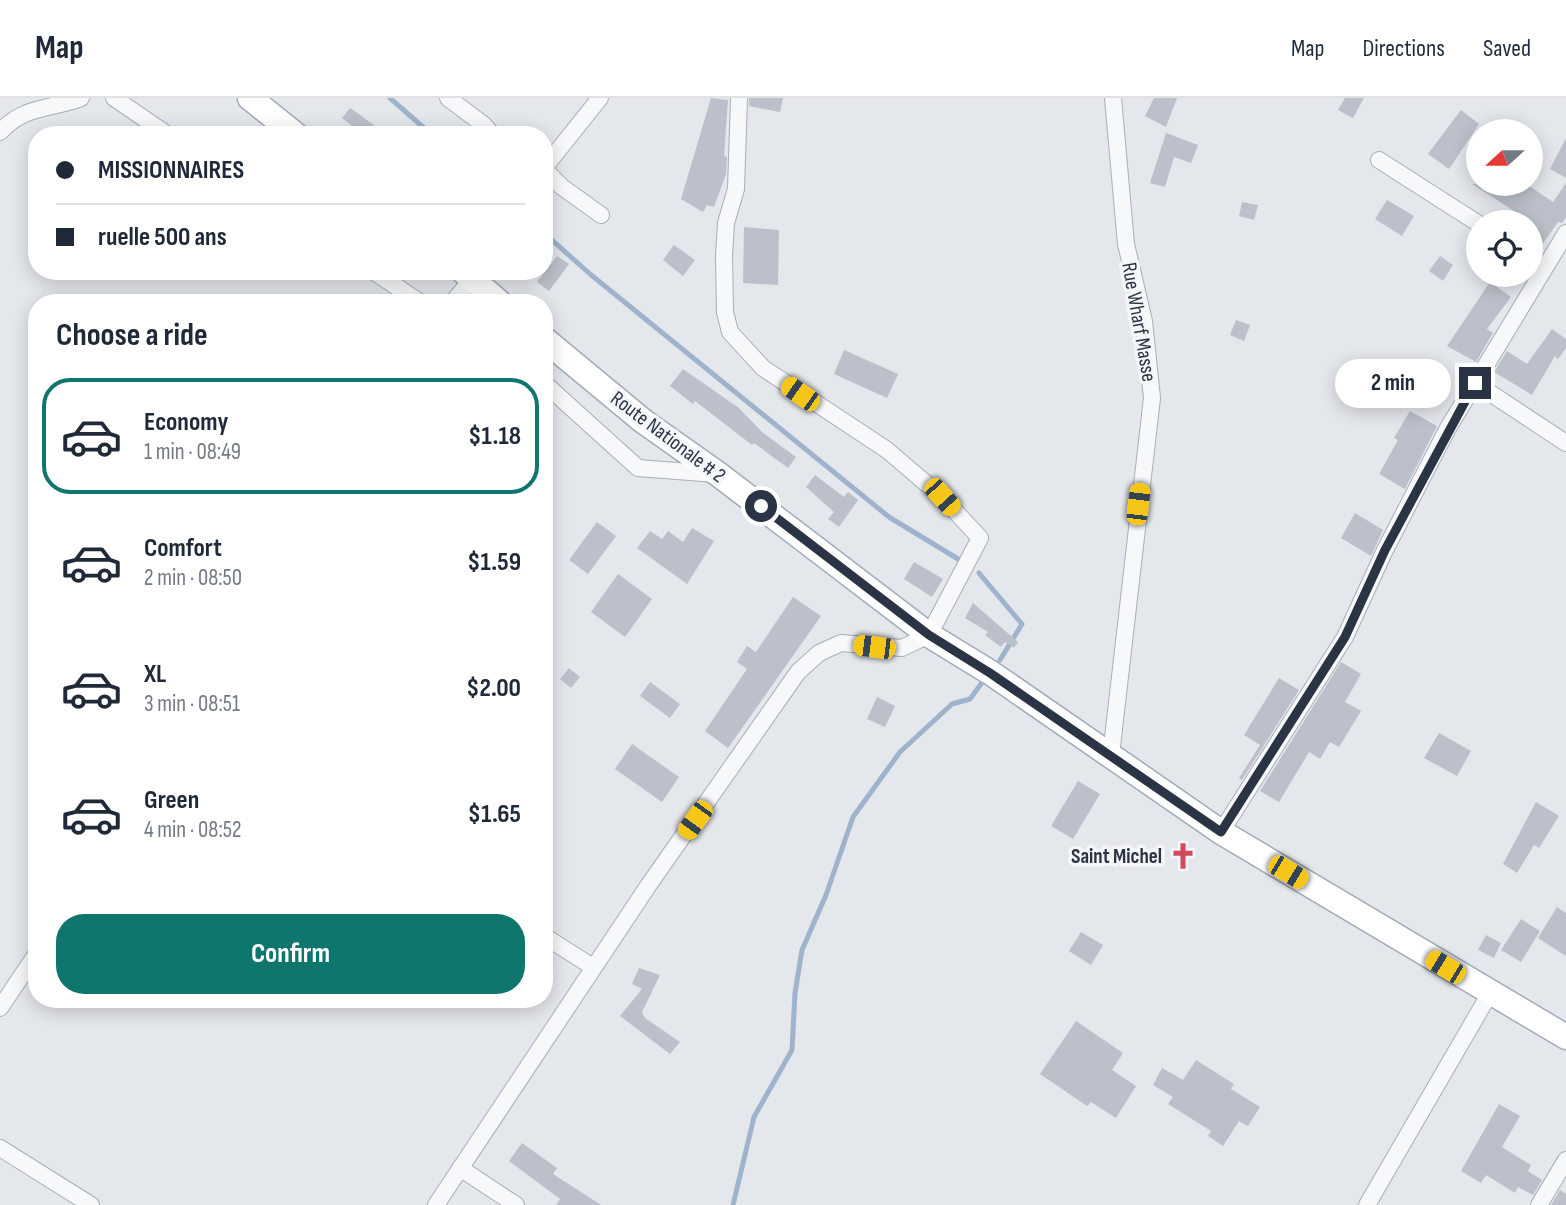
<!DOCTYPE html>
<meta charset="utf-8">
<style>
body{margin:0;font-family:"Sofia Sans Condensed",sans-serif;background:#f2f2f3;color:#1f2937;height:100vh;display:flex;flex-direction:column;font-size:26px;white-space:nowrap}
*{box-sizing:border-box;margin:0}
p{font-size:23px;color:#747a83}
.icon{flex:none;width:38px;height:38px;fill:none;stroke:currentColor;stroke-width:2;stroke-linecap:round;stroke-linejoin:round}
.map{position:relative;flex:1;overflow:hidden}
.drawer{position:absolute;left:28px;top:196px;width:525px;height:714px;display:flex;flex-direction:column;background:#fff;border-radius:28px;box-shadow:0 4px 18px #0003}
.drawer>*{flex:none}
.guide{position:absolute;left:28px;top:28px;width:525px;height:154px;border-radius:28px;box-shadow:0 4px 18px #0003;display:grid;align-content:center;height:154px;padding:0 28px;background:#fff}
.needle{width:46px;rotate:249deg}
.controls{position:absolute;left:1466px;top:21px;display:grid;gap:14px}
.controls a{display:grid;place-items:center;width:77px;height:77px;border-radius:50%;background:#fff;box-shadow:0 4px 18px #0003;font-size:35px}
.end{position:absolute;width:32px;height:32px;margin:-16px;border:9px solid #2b3445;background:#fff;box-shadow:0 0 0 4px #fff}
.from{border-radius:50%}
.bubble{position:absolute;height:49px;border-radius:24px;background:#fff;box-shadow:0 4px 18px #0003;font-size:23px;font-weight:700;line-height:49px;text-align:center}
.car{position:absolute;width:21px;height:42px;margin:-21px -10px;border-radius:9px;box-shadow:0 0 5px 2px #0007;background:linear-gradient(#f5c518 24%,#345 0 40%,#f5c518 0 76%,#345 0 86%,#f5c518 0)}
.guide b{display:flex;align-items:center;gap:24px;height:66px;font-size:26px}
.guide b+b{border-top:2px solid #e0e1e3}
.guide i{width:18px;height:18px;background:#1f2937}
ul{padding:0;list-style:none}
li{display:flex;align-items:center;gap:21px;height:116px;margin:0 14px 10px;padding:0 14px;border:4px solid transparent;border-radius:28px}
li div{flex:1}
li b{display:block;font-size:26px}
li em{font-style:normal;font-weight:700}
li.active{border-color:#0f766e}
li>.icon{width:63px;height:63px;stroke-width:1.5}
h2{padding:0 28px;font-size:32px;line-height:84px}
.action{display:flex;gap:14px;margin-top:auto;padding:14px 28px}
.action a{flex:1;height:80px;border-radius:28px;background:#0f766e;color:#fff;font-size:28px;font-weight:700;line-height:80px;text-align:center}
header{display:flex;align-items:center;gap:42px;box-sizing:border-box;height:98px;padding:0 35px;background:#fff;border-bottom:2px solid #e0e1e3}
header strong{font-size:33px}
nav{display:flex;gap:38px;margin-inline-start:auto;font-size:24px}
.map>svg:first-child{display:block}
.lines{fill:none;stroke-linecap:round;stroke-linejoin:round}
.stream{stroke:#9fb4cc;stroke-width:5}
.building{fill:#bbc0ca}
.minor-casing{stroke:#a9aeb7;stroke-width:18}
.primary-casing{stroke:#a3abb8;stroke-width:27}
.minor{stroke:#f7f8fa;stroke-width:16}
.primary{stroke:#fff;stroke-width:24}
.route{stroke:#2b3445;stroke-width:9}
.labels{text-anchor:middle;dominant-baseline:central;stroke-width:7;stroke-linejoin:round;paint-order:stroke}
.street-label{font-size:21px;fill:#2b3445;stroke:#f4f6f9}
.poi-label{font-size:21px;font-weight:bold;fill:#2b3445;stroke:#f4f6f9;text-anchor:end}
</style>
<header>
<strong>Map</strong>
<nav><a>Map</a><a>Directions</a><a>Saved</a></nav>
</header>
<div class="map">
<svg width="1566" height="1107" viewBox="0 0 1566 1107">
<rect width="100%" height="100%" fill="#e4e7ec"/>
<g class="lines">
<g class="stream">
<polyline points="390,0 432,37"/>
<polyline points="544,135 590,176 889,419 958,461"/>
<polyline points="979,475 1022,526 1000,562"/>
<polyline points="733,1107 754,1019 792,952 795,895 802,852 826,797 853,719 900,654 952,606 970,601 981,586"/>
</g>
</g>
<g class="building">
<polygon points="711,0 728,2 724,58 727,59 726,76 714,109 707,107 703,114 681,101"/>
<polygon points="749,0 783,0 780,14 749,8"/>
<polygon points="1154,0 1177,0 1166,29 1145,18"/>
<polygon points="1345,0 1364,0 1353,20 1338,12"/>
<polygon points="350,10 359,16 387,37 364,37 342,20"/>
<polygon points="1461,12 1479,26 1449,71 1428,56"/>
<polygon points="1166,35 1198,47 1191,65 1174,59 1165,89 1150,85"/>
<polygon points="1566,40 1566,80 1550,71"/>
<polygon points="1566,85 1566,119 1562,125 1558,124 1541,148 1531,141 1531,124 1472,86 1526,86 1553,104"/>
<polygon points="1387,102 1414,118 1402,138 1375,121"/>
<polygon points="1242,104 1258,107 1254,122 1239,118"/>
<polygon points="744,129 779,132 778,187 743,185"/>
<polygon points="674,147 695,162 683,178 663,162"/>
<polygon points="557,158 569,166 549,193 537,184"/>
<polygon points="1440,158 1453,167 1443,183 1429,173"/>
<polygon points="1490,184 1511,199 1487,231 1493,235 1476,264 1447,248"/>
<polygon points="1236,222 1250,227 1244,243 1230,237"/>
<polygon points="1552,231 1566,241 1566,250 1558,261 1555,258 1532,297 1494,274 1507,253 1527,266"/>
<polygon points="844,252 898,276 887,300 834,276"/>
<polygon points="683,271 739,310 762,334 796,359 788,370 754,345 752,347 695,303 693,306 670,288"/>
<polygon points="1410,313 1437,328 1405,391 1379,376 1398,342 1394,340"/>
<polygon points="815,377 844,399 848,394 858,402 839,429 828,421 834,414 806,389"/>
<polygon points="1355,415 1383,432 1371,458 1341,440"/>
<polygon points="597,424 616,438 588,476 569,462"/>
<polygon points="692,430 714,443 687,486 637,450 650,433 662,441 668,433 683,444"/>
<polygon points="914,464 943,481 932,499 904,481"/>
<polygon points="618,476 652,501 625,539 591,514"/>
<polygon points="793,499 821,518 728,650 705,633 747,571 737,564 747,548 756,554"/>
<polygon points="973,505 1018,544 1014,550 1005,544 1001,549 985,537 988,534 965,520"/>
<polygon points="1341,564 1361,576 1345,604 1361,613 1339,649 1330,644 1320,661 1309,654 1279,704 1260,693"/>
<polygon points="569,570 580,579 571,590 560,581"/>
<polygon points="1279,580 1299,592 1242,682 1239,680 1260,647 1244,637"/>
<polygon points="650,584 680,606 670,620 640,598"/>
<polygon points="877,599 895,608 885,629 867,621"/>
<polygon points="1439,635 1471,653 1457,678 1424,660"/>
<polygon points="632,646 679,679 662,704 615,671"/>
<polygon points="1078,683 1100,696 1073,741 1051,728"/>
<polygon points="1536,704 1559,718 1539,750 1534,747 1517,775 1503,766"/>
<polygon points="1557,809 1566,815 1566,858 1538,840"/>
<polygon points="1521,821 1540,833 1521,864 1501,852"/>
<polygon points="1081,834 1103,847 1091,867 1069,853"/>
<polygon points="1486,837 1501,845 1494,860 1478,852"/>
<polygon points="639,870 660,877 642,914 645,920 680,944 670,956 620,918 642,891 632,886"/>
<polygon points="1076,923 1123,955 1112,972 1136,988 1116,1020 1091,1004 1087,1008 1040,976"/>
<polygon points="1196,962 1234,986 1231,991 1260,1009 1248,1028 1239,1023 1223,1048 1208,1038 1211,1033 1168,1006 1173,999 1153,987 1162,970 1183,982"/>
<polygon points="1499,1006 1520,1018 1502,1049 1531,1067 1528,1073 1542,1082 1533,1097 1518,1089 1515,1095 1486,1077 1481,1085 1461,1073"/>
<polygon points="522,1045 557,1070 553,1076 601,1107 556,1107 560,1101 509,1063"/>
<polygon points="1560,1092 1566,1096 1566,1107 1551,1107"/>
</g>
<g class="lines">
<defs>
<g id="minor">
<polyline points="114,0 168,37"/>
<polyline points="448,0 484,27 493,37"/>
<path d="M0,34c25,-27 49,-22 81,-34"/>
<polyline points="1379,62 1479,126"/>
<polyline points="544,70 600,0"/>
<polyline points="544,71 562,89 601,117"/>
<polyline points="373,173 421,205"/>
<polyline points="452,205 472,181"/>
<polyline points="544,285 638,370 716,376"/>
<polyline points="1475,285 1566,345"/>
<polyline points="1111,657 1152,300 1144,223 1126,146 1113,0"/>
<polyline points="1221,734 1345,539 1385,452 1448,330 1566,135"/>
<polyline points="544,838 593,869"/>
<polyline points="0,910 37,855"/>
<polyline points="0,1050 91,1107"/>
<polyline points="460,1070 516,1107"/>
<polyline points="436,1107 648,788 798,574 819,555 841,545 902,550 929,537 980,440 942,399 887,352 763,270 730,234 725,214 724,158 726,125 736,91 739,0"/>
<polyline points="1367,1107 1490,895"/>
<polyline points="1539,1107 1566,1062"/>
</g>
<g id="primary">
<polyline points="250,0 296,37"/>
<polyline points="463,173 500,205"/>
<polyline points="544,241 643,323 718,376 929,537 991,575 1221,734 1566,939"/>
</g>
</defs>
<use href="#minor" class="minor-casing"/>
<use href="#primary" class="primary-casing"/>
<use href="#minor" class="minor"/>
<use href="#primary" class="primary"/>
</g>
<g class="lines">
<polyline class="route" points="761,408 929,537 990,575 1221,734 1345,539 1385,452 1475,285"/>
</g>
<defs>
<symbol id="church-bare" viewBox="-9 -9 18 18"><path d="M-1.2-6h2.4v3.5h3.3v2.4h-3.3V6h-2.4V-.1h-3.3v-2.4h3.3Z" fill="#d1495b" stroke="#f4f6f9" stroke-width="2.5" paint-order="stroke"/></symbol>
</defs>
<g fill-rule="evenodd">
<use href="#church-bare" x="1164" y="739" width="38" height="38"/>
</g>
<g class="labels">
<g class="street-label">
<text transform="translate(1139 224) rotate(80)">Rue Wharf Masse</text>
<text transform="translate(668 339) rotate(37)">Route Nationale # 2</text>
</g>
<g class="poi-label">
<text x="1162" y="758">Saint Michel</text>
</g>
</g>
</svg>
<div class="controls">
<a><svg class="needle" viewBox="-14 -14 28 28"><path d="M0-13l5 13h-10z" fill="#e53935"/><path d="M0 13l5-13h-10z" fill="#747a83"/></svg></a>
<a><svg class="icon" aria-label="locate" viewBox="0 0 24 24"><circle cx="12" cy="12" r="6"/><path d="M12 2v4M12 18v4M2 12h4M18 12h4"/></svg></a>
</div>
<i class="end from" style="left:761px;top:408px"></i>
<i class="end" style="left:1475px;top:285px"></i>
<div class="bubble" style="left:1335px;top:261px;width:116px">2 min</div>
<i class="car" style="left:800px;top:296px;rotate:305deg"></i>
<i class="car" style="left:942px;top:399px;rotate:138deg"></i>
<i class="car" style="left:1138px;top:406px;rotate:7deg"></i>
<i class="car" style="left:874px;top:549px;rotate:277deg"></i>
<i class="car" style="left:695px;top:722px;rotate:216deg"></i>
<i class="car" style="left:1288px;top:774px;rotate:121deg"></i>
<i class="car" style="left:1445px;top:869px;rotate:301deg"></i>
<div class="guide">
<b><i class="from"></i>MISSIONNAIRES</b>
<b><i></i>ruelle 500 ans</b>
</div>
<section class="drawer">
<h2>Choose a ride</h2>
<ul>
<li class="active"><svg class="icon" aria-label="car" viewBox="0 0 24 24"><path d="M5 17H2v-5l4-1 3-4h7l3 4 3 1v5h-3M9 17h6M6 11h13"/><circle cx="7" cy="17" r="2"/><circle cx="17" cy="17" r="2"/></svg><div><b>Economy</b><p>1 min · 08:49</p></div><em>$1.18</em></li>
<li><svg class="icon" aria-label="car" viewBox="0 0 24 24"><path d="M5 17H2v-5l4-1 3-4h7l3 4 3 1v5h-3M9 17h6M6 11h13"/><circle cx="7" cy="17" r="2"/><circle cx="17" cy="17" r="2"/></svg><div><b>Comfort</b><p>2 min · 08:50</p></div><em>$1.59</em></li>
<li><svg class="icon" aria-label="car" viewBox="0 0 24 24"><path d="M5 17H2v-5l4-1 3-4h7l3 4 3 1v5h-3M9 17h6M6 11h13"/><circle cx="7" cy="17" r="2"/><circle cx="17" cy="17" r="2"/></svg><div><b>XL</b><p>3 min · 08:51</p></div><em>$2.00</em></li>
<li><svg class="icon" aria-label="car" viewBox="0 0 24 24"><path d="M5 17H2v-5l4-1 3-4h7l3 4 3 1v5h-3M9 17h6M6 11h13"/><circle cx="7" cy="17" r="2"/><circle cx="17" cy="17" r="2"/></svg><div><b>Green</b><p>4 min · 08:52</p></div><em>$1.65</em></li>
</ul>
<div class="action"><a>Confirm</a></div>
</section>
</div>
